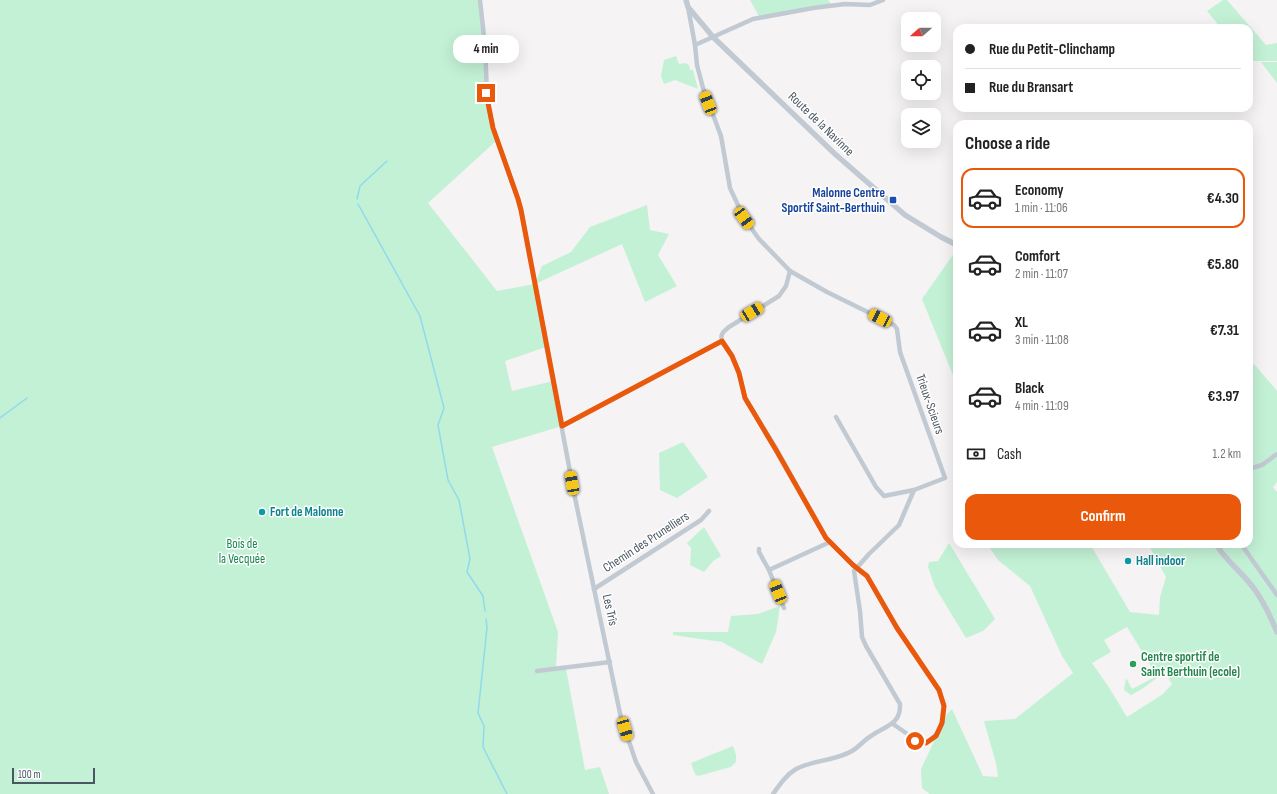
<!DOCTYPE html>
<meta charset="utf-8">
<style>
body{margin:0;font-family:"Sofia Sans Condensed",sans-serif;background:#f2f2f2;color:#222;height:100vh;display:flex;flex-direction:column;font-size:15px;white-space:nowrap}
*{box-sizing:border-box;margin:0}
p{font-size:13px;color:#767676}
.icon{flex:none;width:22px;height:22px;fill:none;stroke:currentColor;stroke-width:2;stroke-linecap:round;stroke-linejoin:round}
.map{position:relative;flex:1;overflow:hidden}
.sheet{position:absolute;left:953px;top:120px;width:300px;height:428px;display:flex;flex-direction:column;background:#fff;border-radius:12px;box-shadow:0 4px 16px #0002}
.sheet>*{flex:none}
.hud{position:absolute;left:953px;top:24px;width:300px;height:88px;border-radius:12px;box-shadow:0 4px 16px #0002;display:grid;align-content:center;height:88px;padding:0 12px;background:#fff}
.needle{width:26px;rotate:249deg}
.fabs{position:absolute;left:901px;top:12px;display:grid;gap:8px}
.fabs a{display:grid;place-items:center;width:40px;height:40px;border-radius:8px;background:#fff;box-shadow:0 4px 16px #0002;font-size:20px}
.scale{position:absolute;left:12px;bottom:10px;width:83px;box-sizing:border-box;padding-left:4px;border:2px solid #4a5661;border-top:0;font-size:11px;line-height:14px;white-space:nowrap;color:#4a5661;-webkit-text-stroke:3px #fff;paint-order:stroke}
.end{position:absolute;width:18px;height:18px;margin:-9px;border:5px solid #ea580c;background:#fff;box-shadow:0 0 0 2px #fff}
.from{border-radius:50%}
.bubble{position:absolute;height:28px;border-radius:12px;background:#fff;box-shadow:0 4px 16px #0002;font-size:13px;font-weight:700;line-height:28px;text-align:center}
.car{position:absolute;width:12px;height:24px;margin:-12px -6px;border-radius:5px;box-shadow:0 0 3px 1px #0007;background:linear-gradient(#f5c518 24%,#345 0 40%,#f5c518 0 76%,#345 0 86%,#f5c518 0)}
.hud b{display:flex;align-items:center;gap:14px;height:38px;font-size:15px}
.hud b+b{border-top:1px solid #e0e0e0}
.hud i{width:10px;height:10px;background:#222}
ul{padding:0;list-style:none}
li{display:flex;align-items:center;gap:12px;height:60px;margin:0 8px 6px;padding:0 4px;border:2px solid transparent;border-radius:12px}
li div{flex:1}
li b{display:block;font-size:15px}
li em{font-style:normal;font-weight:700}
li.active{border-color:#ea580c}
li>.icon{width:36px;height:36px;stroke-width:1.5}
h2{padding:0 12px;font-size:18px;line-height:48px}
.pay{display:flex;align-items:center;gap:10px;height:44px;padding:0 12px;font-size:15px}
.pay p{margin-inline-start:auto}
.cta{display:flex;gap:8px;margin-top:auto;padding:8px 12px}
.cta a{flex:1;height:46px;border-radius:12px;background:#ea580c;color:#fff;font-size:16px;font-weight:700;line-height:46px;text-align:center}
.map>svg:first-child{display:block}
.green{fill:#c3f1d5;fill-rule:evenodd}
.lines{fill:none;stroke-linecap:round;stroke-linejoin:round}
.stream{stroke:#90daee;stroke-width:1.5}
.minor{stroke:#c1cad2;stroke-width:4.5}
.tertiary{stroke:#c1cad2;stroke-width:5.5}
.route{stroke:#ea580c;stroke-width:5}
.transit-dot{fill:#1a4fb4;stroke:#fff;stroke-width:1.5}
.culture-dot{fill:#0f9aa8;stroke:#fff;stroke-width:1.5}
.leisure-dot{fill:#2e9e5b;stroke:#fff;stroke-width:1.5}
.labels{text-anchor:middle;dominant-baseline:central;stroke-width:3;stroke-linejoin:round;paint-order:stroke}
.street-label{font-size:13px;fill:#4a5661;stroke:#fff}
.transit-label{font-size:13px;font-weight:bold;fill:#164399;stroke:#fff;text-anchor:end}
.culture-label{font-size:13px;font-weight:bold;fill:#0d838f;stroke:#fff;text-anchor:start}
.park-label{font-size:13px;fill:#17864f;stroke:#fff}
.leisure-label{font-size:13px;font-weight:bold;fill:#27864d;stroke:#fff;text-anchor:start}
</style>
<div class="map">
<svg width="1277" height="794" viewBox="0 0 1277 794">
<rect width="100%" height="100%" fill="#f5f3f3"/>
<g class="green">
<polygon points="0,0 480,0 487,93 496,141 428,203 497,291 535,284 542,266 571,252 590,227 647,205 650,230 669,234 658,255 677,286 645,302 622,244 535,284 546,347 505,361 512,391 553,381 562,426 492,447 558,632 556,667 566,669 585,770 600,767 609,794 0,794"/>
<polygon points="750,0 828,0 832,5 760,18"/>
<polygon points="1223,0 1227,0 1266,45 1277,43 1277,61 1249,61 1249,28 1221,28 1207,11"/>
<polygon points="676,56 679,64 686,63 689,65 690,70 693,70 698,89 675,80 664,84 661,76 664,60"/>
<polygon points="1261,62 1277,62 1277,83"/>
<polygon points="957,249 957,385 922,299"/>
<path d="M1249,361l6,4 22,26v60l-12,11 12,-8v28l-4,5 4,5v302h-347l-8,-6 -1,-19 26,-55 5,-5 31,67 15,1 -2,-14 -12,-42 31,-2 58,-46 -11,-17 -32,-70 -32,-26 -11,-16h103l40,68 29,3 1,-18 6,-20 -18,-33h101zM1127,627l30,49 -25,13 -6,-11 -2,12 7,5 11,-6 23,-17 7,12 -9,10 -36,23 -19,-31 -16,-23 19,-11 -7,-12z"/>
<polygon points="683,442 708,477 677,498 660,490 659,453"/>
<polygon points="704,527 721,556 713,561 704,572 690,565 691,548 687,543"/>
<polygon points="949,543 995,619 983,631 966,638 935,587 928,567 929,562 938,561"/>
<polygon points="780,606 776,632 762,664 722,642 673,635 673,632 728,632 731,616 758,614"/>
<polygon points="733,746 736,755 736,762 731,767 698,776 695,774 691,763"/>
</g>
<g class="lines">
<g class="stream">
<polyline points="357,199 360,186 387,161"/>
<polyline points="358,204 420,316 444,408 438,425 448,480 459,500 470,559 467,572 483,596 485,611"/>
<polyline points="0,418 27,398"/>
<polyline points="486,619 487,628 478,713 484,726 483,747 507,794"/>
</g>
<g class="minor">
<polyline points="480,0 485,46 487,93 489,109 493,128 518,199 521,210 574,493 621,718 636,762 653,794"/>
<polyline points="688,7 695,45"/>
<polyline points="722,341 732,356 739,373 745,398 777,450 826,538 853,565 867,576 897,628 939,690 944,706 942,723 939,731 932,739 926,743 919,742 893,724"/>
<polyline points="836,417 876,487 884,496 914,490"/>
<path d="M562,426l160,-85c-2,-7 1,-9 7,-14l50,-31 7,-10 4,-15"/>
<polyline points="1249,469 1262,465 1277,454"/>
<polyline points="1241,544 1277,595"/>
<polyline points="759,549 759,552 769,570 784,608"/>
<polyline points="769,570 830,542"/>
<polyline points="594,589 701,520 709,511"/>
<polyline points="537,671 610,662"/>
<path d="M773,794c7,-10 13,-19 23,-25 17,-9 39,-8 56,-18 7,-4 12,-11 19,-15 14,-10 30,-11 29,-32l-34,-58 -4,-9 -2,-26 -6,-40 15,-17 30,-29 15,-35 31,-12 -45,-126 -3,-23 -3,-4 -67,-33 -37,-21 -31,-32 -15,-21 -14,-30 -9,-52 -18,-48 -6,-23 -2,-20 58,-26 60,-11 32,-4 25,1 13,-5"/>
</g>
<g class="tertiary">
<polyline points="686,0 688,7 713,37 835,154 905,215 941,237 957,245"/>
<path d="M1216,544c9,16 25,27 36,42 11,14 18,30 25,46"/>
</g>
</g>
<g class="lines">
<polyline class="route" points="486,93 493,128 518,199 521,210 562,426 722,341 732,356 739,373 745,398 776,450 826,538 853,565 867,576 897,628 939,690 944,706 942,723 936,736 926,743 915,741"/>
</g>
<rect class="transit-dot" x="889" y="196" width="8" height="8" rx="2"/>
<g class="culture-dot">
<circle cx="262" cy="512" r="4"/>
<circle cx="1128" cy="561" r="4"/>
</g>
<circle class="leisure-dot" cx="1133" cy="664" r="4"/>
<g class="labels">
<g class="street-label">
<text transform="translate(821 124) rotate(44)">Route de la Navinne</text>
<text transform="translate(930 404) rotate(71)">Trieux-Scieurs</text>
<text transform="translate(646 542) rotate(-33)">Chemin des Prunelliers</text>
<text transform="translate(610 610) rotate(78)">Les Trîs</text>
</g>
<g class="transit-label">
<text x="885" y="193">Malonne Centre<tspan x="885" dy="15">Sportif Saint-Berthuin</tspan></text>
</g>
<g class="culture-label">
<text x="270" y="512">Fort de Malonne</text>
<text x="1136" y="561">Hall indoor</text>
</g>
<g class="park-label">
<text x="242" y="544">Bois de<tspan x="242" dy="15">la Vecquée</tspan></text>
</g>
<g class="leisure-label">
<text x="1141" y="657">Centre sportif de<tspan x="1141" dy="15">Saint Berthuin (ecole)</tspan></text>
</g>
</g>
</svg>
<div class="fabs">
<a><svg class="needle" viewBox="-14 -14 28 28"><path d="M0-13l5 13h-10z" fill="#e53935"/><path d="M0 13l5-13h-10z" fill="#767676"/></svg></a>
<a><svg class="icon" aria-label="locate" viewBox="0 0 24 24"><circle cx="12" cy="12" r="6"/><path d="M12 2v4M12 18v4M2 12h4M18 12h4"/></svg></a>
<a><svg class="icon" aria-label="layers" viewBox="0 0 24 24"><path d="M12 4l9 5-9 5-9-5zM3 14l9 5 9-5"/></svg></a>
</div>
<div class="scale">100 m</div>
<i class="end from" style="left:915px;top:741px"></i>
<i class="end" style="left:486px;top:93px"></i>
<div class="bubble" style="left:453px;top:35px;width:66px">4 min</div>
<i class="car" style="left:708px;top:103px;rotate:339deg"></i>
<i class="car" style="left:744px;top:218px;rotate:144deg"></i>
<i class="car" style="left:752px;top:312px;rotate:59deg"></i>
<i class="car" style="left:880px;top:318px;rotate:297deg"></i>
<i class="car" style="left:572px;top:483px;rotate:350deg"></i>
<i class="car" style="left:778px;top:592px;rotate:338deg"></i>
<i class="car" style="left:625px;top:729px;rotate:164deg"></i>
<div class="hud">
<b><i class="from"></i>Rue du Petit-Clinchamp</b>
<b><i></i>Rue du Bransart</b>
</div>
<section class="sheet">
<h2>Choose a ride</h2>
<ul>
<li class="active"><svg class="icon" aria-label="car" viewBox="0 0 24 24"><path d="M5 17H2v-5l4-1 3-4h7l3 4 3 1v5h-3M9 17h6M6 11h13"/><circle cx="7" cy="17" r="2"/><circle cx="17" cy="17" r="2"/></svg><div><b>Economy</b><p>1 min · 11:06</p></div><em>€4.30</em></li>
<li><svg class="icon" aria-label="car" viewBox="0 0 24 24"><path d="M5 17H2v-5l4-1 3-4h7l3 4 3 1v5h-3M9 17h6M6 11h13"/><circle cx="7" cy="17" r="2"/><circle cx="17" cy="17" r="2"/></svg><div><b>Comfort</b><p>2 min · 11:07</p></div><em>€5.80</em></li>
<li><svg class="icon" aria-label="car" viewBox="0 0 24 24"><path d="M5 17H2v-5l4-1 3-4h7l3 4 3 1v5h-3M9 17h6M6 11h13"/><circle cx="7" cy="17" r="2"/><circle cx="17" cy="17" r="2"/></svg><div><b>XL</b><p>3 min · 11:08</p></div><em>€7.31</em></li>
<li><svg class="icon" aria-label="car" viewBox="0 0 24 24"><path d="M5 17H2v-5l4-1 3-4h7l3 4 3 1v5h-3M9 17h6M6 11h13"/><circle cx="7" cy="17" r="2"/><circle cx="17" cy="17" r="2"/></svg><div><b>Black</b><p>4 min · 11:09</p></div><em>€3.97</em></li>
</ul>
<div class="pay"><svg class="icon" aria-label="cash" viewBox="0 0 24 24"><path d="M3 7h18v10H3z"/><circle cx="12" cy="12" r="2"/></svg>Cash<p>1.2 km</p></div>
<div class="cta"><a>Confirm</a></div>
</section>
</div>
